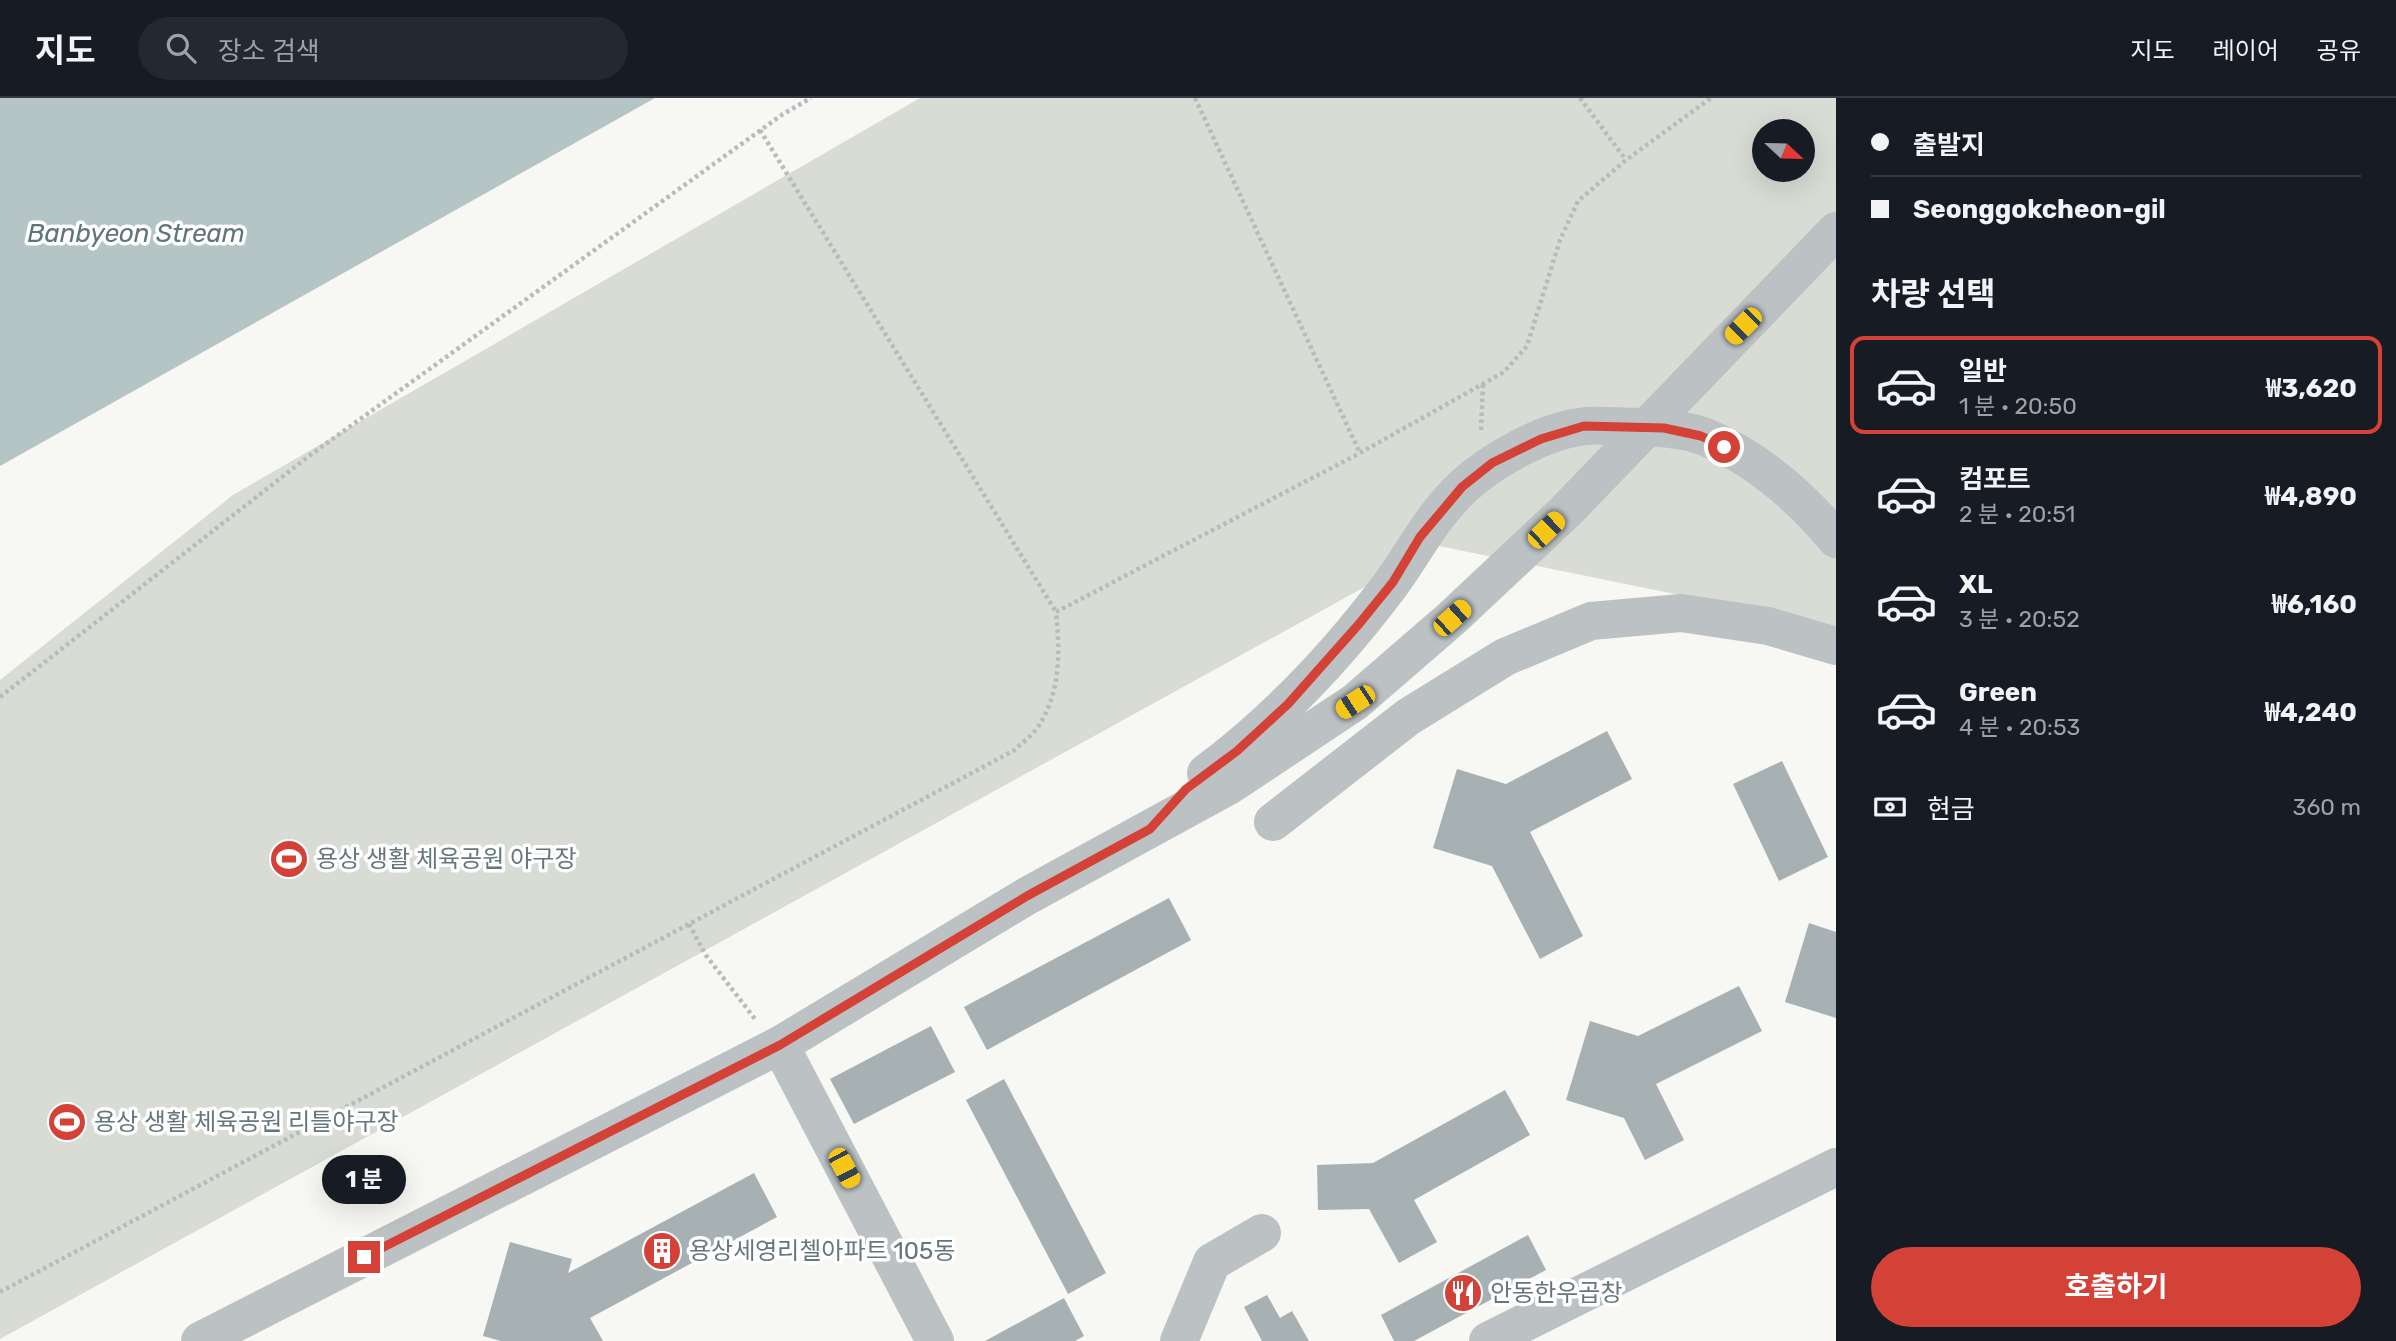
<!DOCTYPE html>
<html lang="ko">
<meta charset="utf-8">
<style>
body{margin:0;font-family:Rubik,"Noto Sans KR",sans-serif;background:#242831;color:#f1f3f6;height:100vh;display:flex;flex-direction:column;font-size:26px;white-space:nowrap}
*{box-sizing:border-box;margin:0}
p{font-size:23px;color:#9ea1a6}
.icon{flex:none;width:38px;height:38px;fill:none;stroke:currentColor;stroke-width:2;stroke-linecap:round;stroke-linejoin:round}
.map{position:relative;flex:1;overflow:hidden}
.panel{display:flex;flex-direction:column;background:#171b24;width:560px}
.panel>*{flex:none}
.top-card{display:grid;align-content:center;height:154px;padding:0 35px;background:#171b24}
.needle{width:46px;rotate:112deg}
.tools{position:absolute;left:1752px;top:21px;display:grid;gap:14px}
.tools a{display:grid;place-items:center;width:63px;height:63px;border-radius:50%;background:#171b24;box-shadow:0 7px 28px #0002;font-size:35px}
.end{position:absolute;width:32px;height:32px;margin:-16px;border:9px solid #d44237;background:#fff;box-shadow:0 0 0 4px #fff}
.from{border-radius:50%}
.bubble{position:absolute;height:49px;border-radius:24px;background:#171b24;box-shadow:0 7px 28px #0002;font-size:23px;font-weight:700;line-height:49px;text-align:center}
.car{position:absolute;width:21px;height:42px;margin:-21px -10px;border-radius:9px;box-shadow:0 0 5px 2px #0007;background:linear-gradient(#f5c518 24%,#345 0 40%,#f5c518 0 76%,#345 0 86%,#f5c518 0)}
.top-card b{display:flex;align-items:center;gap:24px;height:66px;font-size:26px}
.top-card b+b{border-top:2px solid #363941}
.top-card i{width:18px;height:18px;background:#f1f3f6}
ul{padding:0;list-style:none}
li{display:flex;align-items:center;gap:21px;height:98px;margin:0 14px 10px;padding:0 21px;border:4px solid transparent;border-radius:14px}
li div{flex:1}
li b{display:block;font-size:26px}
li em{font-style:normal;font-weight:700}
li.active{border-color:#d44237}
li>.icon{width:63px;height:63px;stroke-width:1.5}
h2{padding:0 35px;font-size:32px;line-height:84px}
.pay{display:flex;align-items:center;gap:18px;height:77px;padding:0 35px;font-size:26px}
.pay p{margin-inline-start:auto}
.primary-button{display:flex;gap:14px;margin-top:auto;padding:14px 35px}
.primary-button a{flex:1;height:80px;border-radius:42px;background:#d44237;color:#fff;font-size:28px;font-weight:700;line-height:80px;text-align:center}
header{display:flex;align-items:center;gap:42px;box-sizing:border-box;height:98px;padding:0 35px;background:#171b24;border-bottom:2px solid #363941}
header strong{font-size:33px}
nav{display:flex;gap:38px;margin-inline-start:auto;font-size:24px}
.search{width:490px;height:63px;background:#242831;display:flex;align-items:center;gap:18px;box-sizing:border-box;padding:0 24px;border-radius:38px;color:#9ea1a6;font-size:26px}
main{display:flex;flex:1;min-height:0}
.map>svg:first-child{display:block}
.green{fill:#d8dcd4;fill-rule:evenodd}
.water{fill:#b5c4c5}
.building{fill:#a7b0b3}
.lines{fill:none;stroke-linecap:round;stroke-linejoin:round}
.path{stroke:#b7bbbd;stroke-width:4.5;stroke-dasharray:3.5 3.5;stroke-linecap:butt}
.minor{stroke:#bcc2c4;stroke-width:38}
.route{stroke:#d44237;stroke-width:9}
.labels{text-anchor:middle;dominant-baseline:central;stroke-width:7;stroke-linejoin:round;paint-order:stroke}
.poi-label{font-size:24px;fill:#65777d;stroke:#fff;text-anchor:start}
.water-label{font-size:26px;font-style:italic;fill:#5f7678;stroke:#fff}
</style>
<header>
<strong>지도</strong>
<div class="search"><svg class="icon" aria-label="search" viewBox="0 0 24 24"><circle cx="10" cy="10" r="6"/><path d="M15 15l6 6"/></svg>장소 검색</div>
<nav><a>지도</a><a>레이어</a><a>공유</a></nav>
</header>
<main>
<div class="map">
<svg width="1836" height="1243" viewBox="0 0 1836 1243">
<rect width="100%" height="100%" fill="#f7f7f4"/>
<path class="green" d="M920,0h916v529l-397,-81 -1439,793v-659l233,-185zM1764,33h38v39h-38z"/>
<polygon class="water" points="0,0 655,0 0,368"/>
<g class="building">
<polygon points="1607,633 1632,681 1530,734 1583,838 1540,861 1492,768 1433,750 1457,671 1506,686"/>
<polygon points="1782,663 1828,759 1779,783 1733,686"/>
<polygon points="1169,800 1191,842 987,952 964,909"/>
<polygon points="1809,825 1836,834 1836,920 1785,904"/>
<polygon points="1739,888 1762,933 1656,986 1684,1042 1645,1062 1624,1020 1566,1002 1590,923 1638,938"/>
<polygon points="931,928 955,974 854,1026 830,981"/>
<polygon points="1004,981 1106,1175 1068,1196 966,1002"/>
<polygon points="1505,992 1530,1037 1414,1102 1437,1144 1399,1165 1369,1111 1318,1112 1317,1067 1373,1065"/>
<polygon points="754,1075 777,1119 590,1220 603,1243 501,1243 483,1238 510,1144 572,1161 568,1175"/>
<polygon points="1528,1137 1546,1172 1414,1243 1394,1243 1381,1217"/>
<polygon points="1267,1197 1280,1220 1292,1213 1309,1243 1262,1243 1244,1209"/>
<polygon points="1064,1200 1084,1238 1075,1243 985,1243"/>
</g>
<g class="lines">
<g class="path">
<polyline points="1195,0 1360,355"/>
<polyline points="1580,0 1626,62"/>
<polyline points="760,32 1056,514"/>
<polyline points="1481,332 1483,286"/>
<polyline points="0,599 309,358 783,16 811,0"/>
<polyline points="689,826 705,856 755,921"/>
<path d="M0,1194l1013,-541c9,-8 21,-17 27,-27 21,-35 20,-73 16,-112l304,-159 144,-81 23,-26 33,-106 18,-39 48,-41 85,-62"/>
</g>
<g class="minor">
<path d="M1206,675c71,-53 132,-118 185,-189 24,-33 42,-70 73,-98 28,-26 83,-57 123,-60 17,-1 35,1 53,1 20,1 43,2 63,9 53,21 96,59 133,103"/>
<polyline points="1273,724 1408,619 1505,559 1591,523 1681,515 1768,528 1836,548"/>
<polyline points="780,947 935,1243"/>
<polyline points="200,1243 780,947 1027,798 1230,687 1355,604 1452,520 1566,413 1836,133"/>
<polyline points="1179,1243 1212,1164 1262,1135"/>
<polyline points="1488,1243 1836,1069"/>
</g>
</g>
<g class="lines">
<polyline class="route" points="364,1159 780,947 1027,798 1150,731 1186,691 1237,653 1288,606 1359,526 1393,484 1420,439 1462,389 1492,365 1541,341 1584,328 1664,330 1701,338 1724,349"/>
</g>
<defs>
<symbol id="stadium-disc" viewBox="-11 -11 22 22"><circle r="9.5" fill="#d44237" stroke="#fff"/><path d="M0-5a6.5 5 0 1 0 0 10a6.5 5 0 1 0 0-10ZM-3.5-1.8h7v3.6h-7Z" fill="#fff"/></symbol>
<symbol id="building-disc" viewBox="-11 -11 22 22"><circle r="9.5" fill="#d44237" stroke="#fff"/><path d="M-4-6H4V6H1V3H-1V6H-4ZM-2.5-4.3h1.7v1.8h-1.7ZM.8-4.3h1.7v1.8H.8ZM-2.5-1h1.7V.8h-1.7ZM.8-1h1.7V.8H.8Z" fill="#fff"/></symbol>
<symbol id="restaurant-disc" viewBox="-11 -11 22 22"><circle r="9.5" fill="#d44237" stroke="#fff"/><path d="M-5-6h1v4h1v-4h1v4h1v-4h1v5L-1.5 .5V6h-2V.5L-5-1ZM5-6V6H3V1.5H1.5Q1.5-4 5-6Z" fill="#fff"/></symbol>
</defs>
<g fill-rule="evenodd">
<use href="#stadium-disc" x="267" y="739" width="44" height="44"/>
<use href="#stadium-disc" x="45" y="1002" width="44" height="44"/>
<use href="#building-disc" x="640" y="1131" width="44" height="44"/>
<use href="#restaurant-disc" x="1441" y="1173" width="44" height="44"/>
</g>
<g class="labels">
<g class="poi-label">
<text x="316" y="761">용상 생활 체육공원 야구장</text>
<text x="94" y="1024">용상 생활 체육공원 리틀야구장</text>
<text x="689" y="1153">용상세영리첼아파트 105동</text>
<text x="1490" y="1195">안동한우곱창</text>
</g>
<g class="water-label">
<text x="136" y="135">Banbyeon Stream</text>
</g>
</g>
</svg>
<div class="tools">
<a><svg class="needle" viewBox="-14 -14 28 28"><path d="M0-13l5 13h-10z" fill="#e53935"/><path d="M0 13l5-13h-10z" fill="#9ea1a6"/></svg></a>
</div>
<i class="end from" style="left:1724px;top:349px"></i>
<i class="end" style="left:364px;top:1159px"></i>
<div class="bubble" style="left:322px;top:1057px;width:84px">1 분</div>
<i class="car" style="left:1743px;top:228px;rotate:225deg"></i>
<i class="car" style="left:1546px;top:432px;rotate:46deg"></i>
<i class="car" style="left:1452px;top:520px;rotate:48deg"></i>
<i class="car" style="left:1355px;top:604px;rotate:237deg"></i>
<i class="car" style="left:844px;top:1070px;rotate:152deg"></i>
</div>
<section class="panel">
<div class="top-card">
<b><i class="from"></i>출발지</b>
<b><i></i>Seonggokcheon-gil</b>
</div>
<h2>차량 선택</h2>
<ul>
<li class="active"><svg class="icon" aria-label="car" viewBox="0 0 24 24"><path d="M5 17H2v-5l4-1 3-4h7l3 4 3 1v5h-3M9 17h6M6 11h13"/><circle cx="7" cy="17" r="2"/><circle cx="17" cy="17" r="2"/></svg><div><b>일반</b><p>1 분 · 20:50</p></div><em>₩3,620</em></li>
<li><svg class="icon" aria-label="car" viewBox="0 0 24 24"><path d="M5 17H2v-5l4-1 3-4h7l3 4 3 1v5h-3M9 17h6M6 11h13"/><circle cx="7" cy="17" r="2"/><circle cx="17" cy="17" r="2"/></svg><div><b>컴포트</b><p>2 분 · 20:51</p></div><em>₩4,890</em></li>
<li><svg class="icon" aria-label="car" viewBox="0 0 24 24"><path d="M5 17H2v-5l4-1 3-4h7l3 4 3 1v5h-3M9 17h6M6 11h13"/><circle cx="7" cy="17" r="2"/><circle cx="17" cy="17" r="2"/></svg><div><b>XL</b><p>3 분 · 20:52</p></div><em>₩6,160</em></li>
<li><svg class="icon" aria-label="car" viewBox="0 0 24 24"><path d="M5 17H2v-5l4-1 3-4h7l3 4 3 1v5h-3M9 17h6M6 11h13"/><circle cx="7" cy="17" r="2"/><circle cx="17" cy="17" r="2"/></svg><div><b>Green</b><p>4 분 · 20:53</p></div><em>₩4,240</em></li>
</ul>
<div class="pay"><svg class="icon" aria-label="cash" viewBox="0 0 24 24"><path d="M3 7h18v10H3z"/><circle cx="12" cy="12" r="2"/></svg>현금<p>360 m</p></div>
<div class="primary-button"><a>호출하기</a></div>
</section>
</main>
